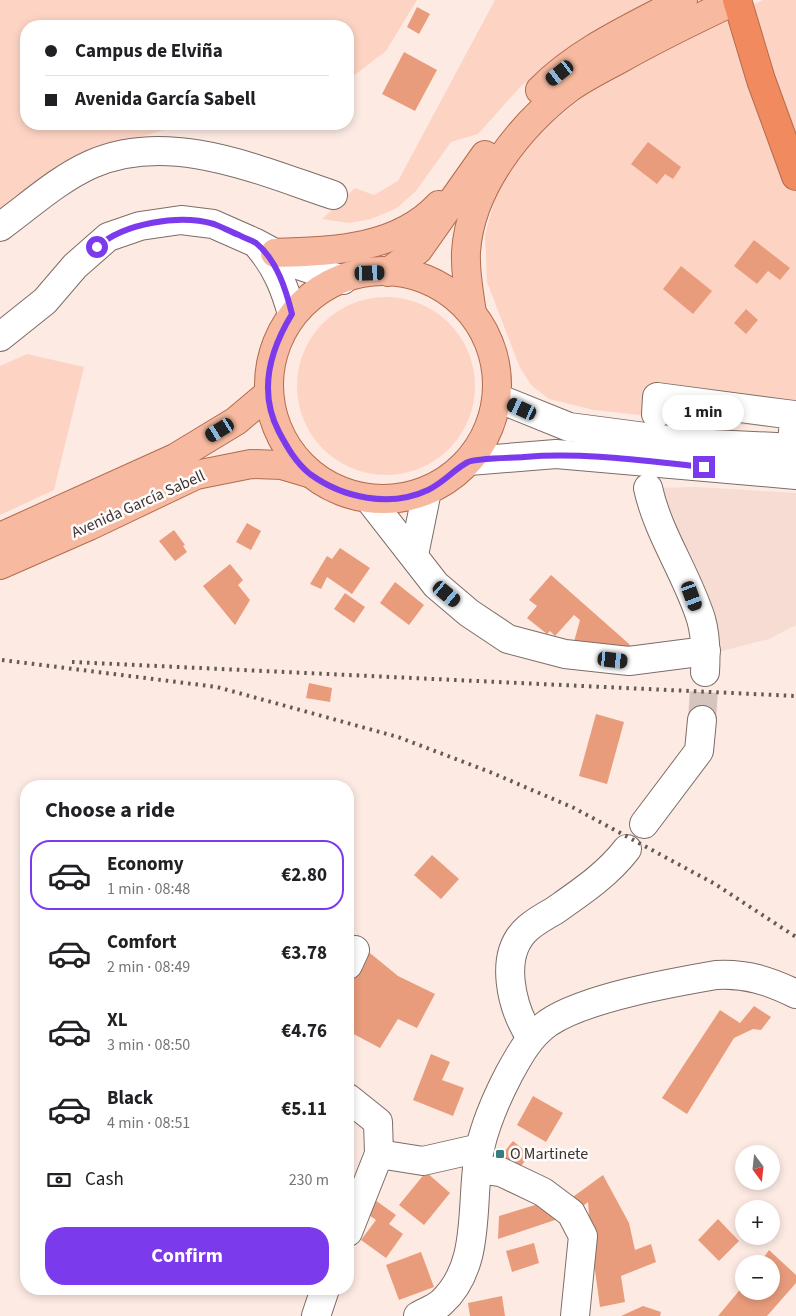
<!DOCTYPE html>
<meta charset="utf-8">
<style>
body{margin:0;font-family:"Source Sans 3",sans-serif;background:#f6f6f6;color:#202124;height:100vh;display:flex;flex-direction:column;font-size:19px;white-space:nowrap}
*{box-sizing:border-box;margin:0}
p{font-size:16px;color:#757577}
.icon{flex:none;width:28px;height:28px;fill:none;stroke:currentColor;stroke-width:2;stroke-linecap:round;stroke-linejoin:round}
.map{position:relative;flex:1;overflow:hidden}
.side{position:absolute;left:20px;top:780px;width:334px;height:515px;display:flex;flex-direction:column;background:#fff;border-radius:20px;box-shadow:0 2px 8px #0003}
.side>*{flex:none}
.top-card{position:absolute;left:20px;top:20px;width:334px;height:110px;border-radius:20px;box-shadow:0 2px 8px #0003;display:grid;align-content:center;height:110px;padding:0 25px;background:#fff}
.needle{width:32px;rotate:165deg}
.controls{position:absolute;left:735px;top:1145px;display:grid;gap:10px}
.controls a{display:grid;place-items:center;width:45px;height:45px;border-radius:50%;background:#fff;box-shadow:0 2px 8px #0003;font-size:25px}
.end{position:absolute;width:22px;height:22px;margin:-11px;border:6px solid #7c3aed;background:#fff;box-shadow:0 0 0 2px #fff}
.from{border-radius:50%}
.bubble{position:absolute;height:35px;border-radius:18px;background:#fff;box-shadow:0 2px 8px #0003;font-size:16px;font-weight:700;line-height:35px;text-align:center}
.car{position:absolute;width:15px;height:30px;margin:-15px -8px;border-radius:6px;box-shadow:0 0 4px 1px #0007;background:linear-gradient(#222 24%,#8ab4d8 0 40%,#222 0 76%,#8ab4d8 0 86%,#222 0)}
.top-card b{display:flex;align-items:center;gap:18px;height:48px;font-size:19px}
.top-card b+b{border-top:1px solid #e0e0e0}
.top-card i{width:12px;height:12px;background:#202124}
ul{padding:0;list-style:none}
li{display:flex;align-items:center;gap:15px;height:70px;margin:0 10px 8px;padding:0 15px;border:2px solid transparent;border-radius:20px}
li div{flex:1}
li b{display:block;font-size:19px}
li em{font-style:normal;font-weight:700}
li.current{border-color:#7c3aed}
li>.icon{width:45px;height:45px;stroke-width:1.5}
h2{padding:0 25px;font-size:22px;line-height:60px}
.pay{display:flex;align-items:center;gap:12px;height:55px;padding:0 25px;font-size:19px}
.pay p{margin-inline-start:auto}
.cta{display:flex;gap:10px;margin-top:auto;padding:10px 25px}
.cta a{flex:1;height:58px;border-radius:20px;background:#7c3aed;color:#fff;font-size:20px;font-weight:700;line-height:58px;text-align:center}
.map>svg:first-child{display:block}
.built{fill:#f6dcd2}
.green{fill:#fdd4c4}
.building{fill:#e99c7c}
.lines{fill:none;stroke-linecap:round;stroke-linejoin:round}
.minor-tunnel{stroke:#d6c5bf;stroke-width:28;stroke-dasharray:28 14;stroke-linecap:butt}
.minor-casing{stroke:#7d6d67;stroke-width:30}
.major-casing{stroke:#b16c4f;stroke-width:30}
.highway-casing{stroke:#b16c4f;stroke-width:30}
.minor{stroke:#fff;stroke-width:28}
.major{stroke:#f7b99f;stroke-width:28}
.highway{stroke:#f18b5f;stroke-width:28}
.rail{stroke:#635a56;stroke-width:4;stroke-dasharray:2.5 5;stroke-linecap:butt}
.route{stroke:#7c3aed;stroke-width:6}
.poi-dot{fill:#347d80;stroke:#fffbfa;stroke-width:2}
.labels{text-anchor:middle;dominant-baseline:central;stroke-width:5;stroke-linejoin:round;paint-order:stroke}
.street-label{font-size:16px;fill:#3a3330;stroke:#fffbfa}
.poi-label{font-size:16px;fill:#3a3330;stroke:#fffbfa;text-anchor:start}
</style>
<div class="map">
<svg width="796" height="1316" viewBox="0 0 796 1316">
<rect width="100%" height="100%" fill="#fdeae3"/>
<polygon class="built" points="696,487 796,493 796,625 769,639 718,652 655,488"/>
<g class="green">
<polygon points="0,0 417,0 386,51 348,80 348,26 26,26 26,124 186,124 79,154 0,211"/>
<polygon points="495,0 660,0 579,42 520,87 478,134 451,142 416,191 397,208 371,219 349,223 322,219 355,188 374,195 398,181"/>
<polygon points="763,0 796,0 796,429 675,419 594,410 549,399 532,386 520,368 487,282 485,235 498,188 519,153 535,136 584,96 636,65 689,35"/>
<circle cx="386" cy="386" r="89"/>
<polygon points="27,354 84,367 54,490 0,515 0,366"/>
</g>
<g class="building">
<polygon points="417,7 430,14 419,34 407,27"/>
<polygon points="404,52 437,70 415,111 382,94"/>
<polygon points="648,142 681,167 673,179 665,174 657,184 631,164"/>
<polygon points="754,240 790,268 780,280 768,271 757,284 734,266"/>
<polygon points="681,266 712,291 693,314 663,289"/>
<polygon points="746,309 758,320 746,334 734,323"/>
<polygon points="247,523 261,531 251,550 236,542"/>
<polygon points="174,530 185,545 183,546 187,552 175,561 159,541"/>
<polygon points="340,548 370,568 352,594 327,577 321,589 310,584 327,556 332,559"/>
<polygon points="230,564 243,580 238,585 250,600 235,625 203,586"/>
<polygon points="551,575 628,643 633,649 572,649 580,620 574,615 555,636 550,631 547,634 527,618 537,606 529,600"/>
<polygon points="395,582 424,605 409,625 380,603"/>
<polygon points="345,593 365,607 354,623 334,609"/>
<polygon points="309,683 332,688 330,702 306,698"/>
<polygon points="596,714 624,722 607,784 579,776"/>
<polygon points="432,855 459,879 441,899 414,875"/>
<polygon points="365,949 398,976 435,994 417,1028 398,1019 380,1048 348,1031 348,989"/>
<polygon points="754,1006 771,1017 761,1030 753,1029 734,1038 687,1114 662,1098 720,1010 740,1023"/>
<polygon points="431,1054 450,1062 442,1080 464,1088 453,1116 413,1100"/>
<polygon points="533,1096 563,1113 546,1142 517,1125"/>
<polygon points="513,1141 530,1155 516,1172 499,1158"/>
<polygon points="426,1172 450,1193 424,1225 399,1205"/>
<polygon points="603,1175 629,1223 635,1250 651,1244 656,1262 621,1276 625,1302 600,1307 591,1241 588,1202 578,1210 570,1199"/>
<polygon points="375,1200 396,1215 389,1224 403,1234 386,1258 361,1240 376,1220 366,1213"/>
<polygon points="545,1202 558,1219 498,1239 499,1216"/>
<polygon points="718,1219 739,1241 719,1261 698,1240"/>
<polygon points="534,1243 539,1263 512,1272 506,1251"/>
<polygon points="769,1250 796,1275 796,1283 767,1316 718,1316 744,1285 744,1291 771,1291 771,1264 759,1264"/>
<polygon points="421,1252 434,1287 399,1300 386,1265"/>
<polygon points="502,1296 505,1316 470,1316 468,1303"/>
<polygon points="643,1306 661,1312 660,1316 621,1316"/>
</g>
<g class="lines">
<polyline class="minor-tunnel" points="702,720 705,672"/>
<defs>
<g id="minor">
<path d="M0,227c29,-21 58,-48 92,-63 78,-34 166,6 241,31"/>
<path d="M260,248c17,20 25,41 32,66"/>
<polyline points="0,337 45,301 75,266 108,237 140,226 181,220 213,224 256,243 295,264 343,280"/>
<polyline points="497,398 569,427 691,443 796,448"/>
<polyline points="656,414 657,397 794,415 792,448"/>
<polyline points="469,461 556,454 796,475"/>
<path d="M648,488c10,46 39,86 53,131 5,17 5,36 4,53"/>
<polyline points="369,499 436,585 469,613 508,639 565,654 629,661 706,651"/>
<polyline points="414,555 427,491"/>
<polyline points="644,824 699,751 702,720"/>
<polyline points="348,965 355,950"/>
<path d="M531,1038c-19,-29 -34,-83 -3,-110 8,-7 17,-12 26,-17 27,-19 53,-36 73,-62"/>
<polyline points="348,1098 378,1122 379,1154"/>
<polyline points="477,1169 501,1172 543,1192 571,1213 583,1236 575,1316"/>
<polyline points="348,1232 379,1154 423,1161 480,1148"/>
<polyline points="316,1316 325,1289"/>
<path d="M418,1316c7,-4 17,-8 23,-13 43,-39 28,-104 39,-155 6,-26 17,-51 29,-74 11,-20 20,-37 39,-51 37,-25 122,-40 168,-48 29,-2 54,6 80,19"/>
</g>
<g id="major">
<path d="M540,90c39,-40 95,-64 143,-90"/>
<path d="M275,253c58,-2 122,-3 164,-48"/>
<circle cx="383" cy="385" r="114"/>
<polyline points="388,272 418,250 485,155"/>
<path d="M472,313c-3,-20 -7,-41 -6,-61 4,-64 53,-126 102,-163 15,-11 33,-20 50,-29 38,-22 78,-41 118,-60"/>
<polyline points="0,537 175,458 236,421 268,394"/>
<polyline points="0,565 89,526 196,475 251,464 282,465 309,473"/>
</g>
<polyline id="highway" points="737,0 761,80 796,176"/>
</defs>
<use href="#minor" class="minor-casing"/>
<use href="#major" class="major-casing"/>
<use href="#highway" class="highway-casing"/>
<use href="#minor" class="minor"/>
<use href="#major" class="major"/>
<use href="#highway" class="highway"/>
<g class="rail">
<polyline points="2,660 217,687 398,737 490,772 574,808 715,884 796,937"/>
<polyline points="72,662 796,696"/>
</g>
</g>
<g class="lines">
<path class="route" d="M97,247c27,-24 82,-33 117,-23 8,3 17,8 25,11 5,3 13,5 17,8 21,17 30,47 36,71 -22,36 -34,78 -13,118 8,15 17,31 31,42 33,24 80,34 118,16 17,-8 26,-21 40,-28 7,-4 45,-4 56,-5 60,-5 121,4 180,10"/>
</g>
<rect class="poi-dot" x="495" y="1149" width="10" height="10" rx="2.5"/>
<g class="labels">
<g class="street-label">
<text transform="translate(138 504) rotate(-24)">Avenida García Sabell</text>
</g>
<g class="poi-label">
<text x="510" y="1154">O Martinete</text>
</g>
</g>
</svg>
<div class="controls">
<a><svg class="needle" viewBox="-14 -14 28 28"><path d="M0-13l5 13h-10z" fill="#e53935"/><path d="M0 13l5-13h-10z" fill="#757577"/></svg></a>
<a>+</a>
<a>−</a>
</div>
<i class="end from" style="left:97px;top:247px"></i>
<i class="end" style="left:704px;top:467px"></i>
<div class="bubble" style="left:662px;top:395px;width:82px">1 min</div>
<i class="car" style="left:560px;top:73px;rotate:232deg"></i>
<i class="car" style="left:370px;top:273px;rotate:88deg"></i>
<i class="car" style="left:522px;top:409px;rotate:295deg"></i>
<i class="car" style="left:220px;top:430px;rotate:239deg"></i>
<i class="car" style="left:447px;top:594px;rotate:130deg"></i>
<i class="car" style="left:692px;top:596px;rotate:160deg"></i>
<i class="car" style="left:613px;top:660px;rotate:96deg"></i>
<div class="top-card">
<b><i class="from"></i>Campus de Elviña</b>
<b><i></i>Avenida García Sabell</b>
</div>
<section class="side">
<h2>Choose a ride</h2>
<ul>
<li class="current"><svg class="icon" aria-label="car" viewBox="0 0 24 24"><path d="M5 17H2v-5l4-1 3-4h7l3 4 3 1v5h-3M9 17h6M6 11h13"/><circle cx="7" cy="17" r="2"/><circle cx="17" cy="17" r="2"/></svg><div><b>Economy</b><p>1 min · 08:48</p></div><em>€2.80</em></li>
<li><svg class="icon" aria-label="car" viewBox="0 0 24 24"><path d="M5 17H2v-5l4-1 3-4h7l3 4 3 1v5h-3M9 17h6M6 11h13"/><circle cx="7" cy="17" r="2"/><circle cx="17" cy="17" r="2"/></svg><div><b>Comfort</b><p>2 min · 08:49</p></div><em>€3.78</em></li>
<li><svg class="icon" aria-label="car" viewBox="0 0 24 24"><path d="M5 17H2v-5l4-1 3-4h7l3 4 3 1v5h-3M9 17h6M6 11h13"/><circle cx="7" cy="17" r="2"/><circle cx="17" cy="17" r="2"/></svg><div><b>XL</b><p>3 min · 08:50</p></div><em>€4.76</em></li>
<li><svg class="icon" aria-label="car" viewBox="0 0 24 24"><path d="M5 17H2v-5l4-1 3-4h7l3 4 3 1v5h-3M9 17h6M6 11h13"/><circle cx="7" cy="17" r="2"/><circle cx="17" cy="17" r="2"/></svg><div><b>Black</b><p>4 min · 08:51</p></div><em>€5.11</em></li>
</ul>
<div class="pay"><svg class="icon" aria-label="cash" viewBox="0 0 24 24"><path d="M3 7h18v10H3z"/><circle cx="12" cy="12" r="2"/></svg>Cash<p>230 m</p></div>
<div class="cta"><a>Confirm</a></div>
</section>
</div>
